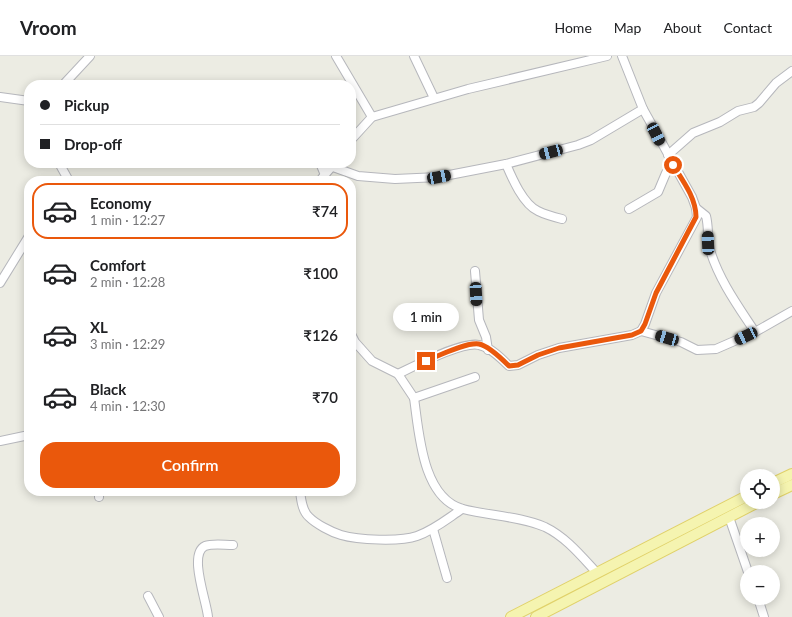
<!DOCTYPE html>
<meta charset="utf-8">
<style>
body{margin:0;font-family:Lato,sans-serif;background:#f2f2f2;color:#202124;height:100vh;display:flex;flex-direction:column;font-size:15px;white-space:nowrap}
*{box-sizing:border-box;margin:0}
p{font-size:13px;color:#757577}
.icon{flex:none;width:22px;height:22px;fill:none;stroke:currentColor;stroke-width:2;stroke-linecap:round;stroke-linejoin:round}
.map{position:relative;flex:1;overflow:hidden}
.side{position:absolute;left:24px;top:120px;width:332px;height:320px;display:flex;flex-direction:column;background:#fff;border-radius:16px;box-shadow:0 2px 10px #0003}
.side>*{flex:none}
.hud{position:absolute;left:24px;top:24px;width:332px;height:88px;border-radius:16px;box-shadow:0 2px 10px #0003;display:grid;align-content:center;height:88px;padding:0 16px;background:#fff}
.buttons{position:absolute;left:740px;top:413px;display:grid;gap:8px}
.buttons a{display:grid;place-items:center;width:40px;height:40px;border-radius:50%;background:#fff;box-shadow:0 2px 10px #0003;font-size:20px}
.end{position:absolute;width:18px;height:18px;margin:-9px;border:5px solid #ea580c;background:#fff;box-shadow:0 0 0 2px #fff}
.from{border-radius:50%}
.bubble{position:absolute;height:28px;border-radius:14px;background:#fff;box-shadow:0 2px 10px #0003;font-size:13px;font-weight:600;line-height:28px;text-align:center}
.car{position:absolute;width:12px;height:24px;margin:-12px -6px;border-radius:5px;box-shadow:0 0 3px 1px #0007;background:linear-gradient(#222 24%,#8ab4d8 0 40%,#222 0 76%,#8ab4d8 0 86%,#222 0)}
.hud b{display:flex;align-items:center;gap:14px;height:38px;font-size:15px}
.hud b+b{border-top:1px solid #e0e0e0}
.hud i{width:10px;height:10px;background:#202124}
ul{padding:7px 0 0;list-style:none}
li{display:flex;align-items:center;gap:12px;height:56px;margin:0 8px 6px;padding:0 8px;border:2px solid transparent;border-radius:16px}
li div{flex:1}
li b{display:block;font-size:15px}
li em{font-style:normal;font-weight:600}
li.on{border-color:#ea580c}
li>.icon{width:36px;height:36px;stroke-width:1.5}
.primary-button{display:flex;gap:8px;margin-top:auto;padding:8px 16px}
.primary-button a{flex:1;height:46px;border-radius:16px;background:#ea580c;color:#fff;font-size:16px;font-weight:600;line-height:46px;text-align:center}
header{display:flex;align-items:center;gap:24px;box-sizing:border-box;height:56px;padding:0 20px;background:#fff;border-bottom:1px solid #e0e0e0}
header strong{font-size:19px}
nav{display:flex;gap:22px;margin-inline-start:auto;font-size:14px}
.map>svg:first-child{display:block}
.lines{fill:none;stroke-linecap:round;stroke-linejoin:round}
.minor-casing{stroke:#b6b7bc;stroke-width:10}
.major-casing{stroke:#e0d169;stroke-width:12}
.minor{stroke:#fff;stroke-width:8}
.major{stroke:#f5f4b0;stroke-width:10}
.route{stroke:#ea580c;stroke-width:5}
</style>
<header>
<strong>Vroom</strong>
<nav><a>Home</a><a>Map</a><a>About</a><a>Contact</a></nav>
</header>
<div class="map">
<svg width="792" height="561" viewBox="0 0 792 561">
<rect width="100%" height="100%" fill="#ecece3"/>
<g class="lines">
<defs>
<g id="minor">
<polyline points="336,0 372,61"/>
<polyline points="414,0 434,42"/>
<polyline points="63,29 90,0"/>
<polyline points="0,41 29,45"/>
<polyline points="351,84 372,61 468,33 607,0"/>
<polyline points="668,99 693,77 720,66 738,55 754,51 759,47 776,27 792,15"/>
<polyline points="59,107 69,125"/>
<polyline points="320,107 325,119"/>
<path d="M506,108c6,14 17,40 32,47 8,4 16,6 24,8"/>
<polyline points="333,111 358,120 395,123 439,121 506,108 578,89 591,84 643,53 622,0"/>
<polyline points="321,125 322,122 335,107"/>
<path d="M696,152l10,8c3,11 1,23 4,34 9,30 28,56 45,82"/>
<polyline points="629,153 658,136 666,117 673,109"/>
<polyline points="475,215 479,264 486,281 488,294"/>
<polyline points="0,227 29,180"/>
<polyline points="641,275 681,286 697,294 716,293 755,276 792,255"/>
<path d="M351,278l4,8 17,19 26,13 16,24c5,34 8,100 49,111 27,7 56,7 82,18 21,10 37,30 52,46"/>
<path d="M398,318c16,-8 65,-33 81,-29 11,2 22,13 30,21l9,-1 20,-10 21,-7 73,-13 9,-4 4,-7 11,-31 41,-76 -1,-9 -4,-11 -49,-88"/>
<polyline points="414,342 475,321"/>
<polyline points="0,385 29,379"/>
<polyline points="99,435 99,441"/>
<path d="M300,435c1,8 2,20 9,26 7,7 22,15 32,18 17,5 59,7 76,1 17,-6 30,-17 45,-27"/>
<polyline points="729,461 748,516"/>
<polyline points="433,473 447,522"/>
<polyline points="148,540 159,561"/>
<polyline points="758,542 764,561"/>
<path d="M208,561c-1,-15 -20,-63 -3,-71 8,-3 19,-1 28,-1"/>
</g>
<g id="major">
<polyline points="773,427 792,418"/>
<polyline points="773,438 792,429"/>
<polyline points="511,561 747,440"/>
<polyline points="536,561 758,446"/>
</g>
</defs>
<use href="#minor" class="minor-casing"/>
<use href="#major" class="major-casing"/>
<use href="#minor" class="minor"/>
<use href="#major" class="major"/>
</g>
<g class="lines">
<path class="route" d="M426,305c12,-5 40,-19 53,-17 10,2 23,15 30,22l9,-1 20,-10 21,-7 73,-13 9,-4 4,-7 11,-31 40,-76c0,-19 -13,-36 -23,-52"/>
</g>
</svg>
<div class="buttons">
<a><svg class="icon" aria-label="locate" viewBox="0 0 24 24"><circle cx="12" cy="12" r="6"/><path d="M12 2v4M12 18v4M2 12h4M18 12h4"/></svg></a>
<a>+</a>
<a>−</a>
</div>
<i class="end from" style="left:673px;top:109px"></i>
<i class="end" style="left:426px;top:305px"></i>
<div class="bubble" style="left:393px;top:247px;width:66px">1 min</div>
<i class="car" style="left:656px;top:78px;rotate:153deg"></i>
<i class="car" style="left:551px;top:96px;rotate:255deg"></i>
<i class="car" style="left:439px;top:121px;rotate:79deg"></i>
<i class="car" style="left:708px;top:187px;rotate:358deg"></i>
<i class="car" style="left:476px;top:238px;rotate:177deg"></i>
<i class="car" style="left:746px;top:280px;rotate:245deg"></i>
<i class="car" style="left:667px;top:282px;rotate:286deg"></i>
<div class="hud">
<b><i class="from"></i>Pickup</b>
<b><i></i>Drop-off</b>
</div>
<section class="side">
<ul>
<li class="on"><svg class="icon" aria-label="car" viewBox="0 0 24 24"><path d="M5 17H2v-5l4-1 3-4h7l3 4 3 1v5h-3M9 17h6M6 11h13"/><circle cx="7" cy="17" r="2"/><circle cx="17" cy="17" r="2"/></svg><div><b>Economy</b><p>1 min · 12:27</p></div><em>₹74</em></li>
<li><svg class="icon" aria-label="car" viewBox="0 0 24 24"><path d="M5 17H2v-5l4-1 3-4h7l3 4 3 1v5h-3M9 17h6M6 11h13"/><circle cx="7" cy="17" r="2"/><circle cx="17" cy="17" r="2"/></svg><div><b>Comfort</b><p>2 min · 12:28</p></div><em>₹100</em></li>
<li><svg class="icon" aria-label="car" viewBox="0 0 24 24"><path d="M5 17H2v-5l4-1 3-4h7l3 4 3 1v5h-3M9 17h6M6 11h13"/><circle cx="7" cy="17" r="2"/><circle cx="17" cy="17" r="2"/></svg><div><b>XL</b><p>3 min · 12:29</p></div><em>₹126</em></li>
<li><svg class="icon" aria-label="car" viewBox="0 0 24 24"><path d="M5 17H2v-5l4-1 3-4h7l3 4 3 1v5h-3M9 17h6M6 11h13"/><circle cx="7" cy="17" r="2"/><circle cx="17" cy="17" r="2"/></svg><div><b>Black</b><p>4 min · 12:30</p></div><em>₹70</em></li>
</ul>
<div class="primary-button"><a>Confirm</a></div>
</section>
</div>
